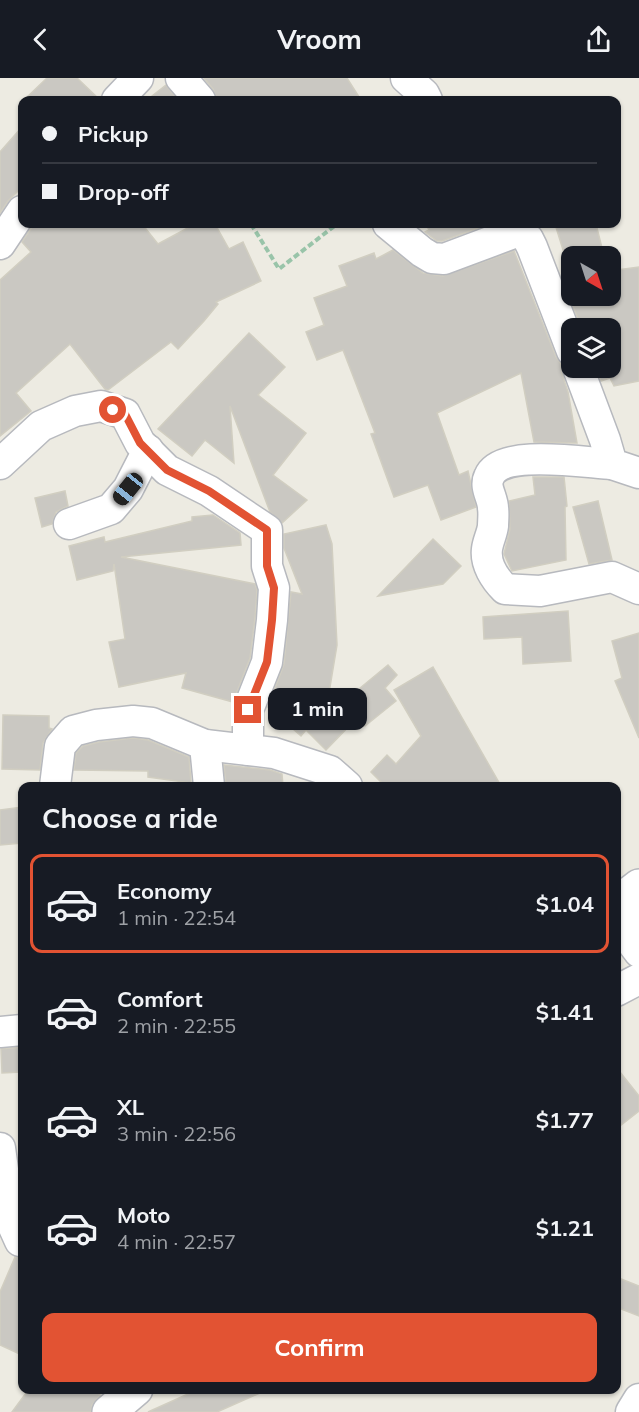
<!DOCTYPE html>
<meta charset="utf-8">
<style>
body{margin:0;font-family:Mulish,sans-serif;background:#20242c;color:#f1f3f6;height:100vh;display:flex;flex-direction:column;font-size:22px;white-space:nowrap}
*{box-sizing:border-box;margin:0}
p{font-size:20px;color:#9ea1a6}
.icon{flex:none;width:33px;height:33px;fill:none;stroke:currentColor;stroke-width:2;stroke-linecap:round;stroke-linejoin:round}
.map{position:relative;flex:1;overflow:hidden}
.panel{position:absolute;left:18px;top:704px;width:603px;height:612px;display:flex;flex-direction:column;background:#171b24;border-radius:12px;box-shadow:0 2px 4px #0004}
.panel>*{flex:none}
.hud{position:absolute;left:18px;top:18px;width:603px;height:132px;border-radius:12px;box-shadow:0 2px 4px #0004;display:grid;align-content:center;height:132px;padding:0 24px;background:#171b24}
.needle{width:39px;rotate:141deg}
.controls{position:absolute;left:561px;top:168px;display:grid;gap:12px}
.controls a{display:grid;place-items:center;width:60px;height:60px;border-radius:12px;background:#171b24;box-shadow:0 2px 4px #0004;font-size:30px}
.end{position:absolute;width:27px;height:27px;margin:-14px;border:8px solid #e25333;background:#fff;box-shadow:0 0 0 3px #fff}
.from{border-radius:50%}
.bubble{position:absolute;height:42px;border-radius:12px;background:#171b24;box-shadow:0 2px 4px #0004;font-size:20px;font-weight:700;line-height:42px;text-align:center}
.car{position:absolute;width:18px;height:36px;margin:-18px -9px;border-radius:8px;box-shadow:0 0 4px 2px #0007;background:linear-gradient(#222 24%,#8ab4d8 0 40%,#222 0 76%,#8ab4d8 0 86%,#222 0)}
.hud b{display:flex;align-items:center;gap:21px;height:57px;font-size:22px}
.hud b+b{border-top:2px solid #363941}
.hud i{width:15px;height:15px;background:#f1f3f6}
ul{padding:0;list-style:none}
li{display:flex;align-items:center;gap:18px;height:99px;margin:0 12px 9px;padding:0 12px;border:3px solid transparent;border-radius:12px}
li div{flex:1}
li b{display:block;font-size:22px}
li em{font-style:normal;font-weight:700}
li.active{border-color:#e25333}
li>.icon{width:54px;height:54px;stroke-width:1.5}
h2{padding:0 24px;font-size:27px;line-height:72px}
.action{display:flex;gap:12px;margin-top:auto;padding:12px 24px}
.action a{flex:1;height:69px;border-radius:12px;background:#e25333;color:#fff;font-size:24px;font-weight:700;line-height:69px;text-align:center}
header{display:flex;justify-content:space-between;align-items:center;height:78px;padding:0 24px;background:#171b24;font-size:27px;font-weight:700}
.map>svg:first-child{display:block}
.building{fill:#cac8c2;stroke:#d1cec1;stroke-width:1.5}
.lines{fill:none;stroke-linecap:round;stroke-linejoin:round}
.minor-casing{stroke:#b7b9be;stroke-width:33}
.tertiary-casing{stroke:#b7b9be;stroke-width:36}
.path{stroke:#99c4a9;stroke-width:4;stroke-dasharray:6 3;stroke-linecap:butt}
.minor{stroke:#fff;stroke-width:30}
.tertiary{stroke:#fff;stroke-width:33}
.route{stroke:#e25333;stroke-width:8}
</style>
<header><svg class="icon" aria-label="back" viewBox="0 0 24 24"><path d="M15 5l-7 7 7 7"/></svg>Vroom<svg class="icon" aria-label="share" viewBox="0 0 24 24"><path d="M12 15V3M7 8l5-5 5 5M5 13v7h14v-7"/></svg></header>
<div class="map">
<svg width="639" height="1334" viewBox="0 0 639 1334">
<rect width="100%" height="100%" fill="#edebe2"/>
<g class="building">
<polygon points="47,0 77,0 100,22 24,22"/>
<polygon points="204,0 347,0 361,22 217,22 213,11"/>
<polygon points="166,7 178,22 147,22"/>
<polygon points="22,49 22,109 8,123 0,135 0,74"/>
<polygon points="34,146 142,146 158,166 195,146 215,146 229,171 243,164 261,203 216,224 218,226 204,243 178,271 171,264 108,312 105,311 70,266 16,315 31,333 0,358 0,202 31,174 22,164"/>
<polygon points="426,146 490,146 442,163 437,163 425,154 429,152"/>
<polygon points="555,146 596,146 604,178 572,178 572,201"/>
<polygon points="393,172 423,195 443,198 514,173 556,279 561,286 562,296 568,314 577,365 573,365 534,364 521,295 437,335 459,397 468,393 476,429 441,442 428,407 394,419 371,356 375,355 343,272 317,282 306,254 324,247 314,220 347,208 339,188 374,175 376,181"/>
<polygon points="639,189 639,303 614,308 610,300 601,303 596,290 610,290 610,250 582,250 568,216 572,215 572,218 610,218 610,193"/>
<polygon points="249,255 285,289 258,317 306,355 273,397 307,422 282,445 270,434 230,328 234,385 205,362 192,378 158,351"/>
<polygon points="533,399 564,399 567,428 565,429 566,482 512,493 504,476 510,451 509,423 535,417"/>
<polygon points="65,413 68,428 56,434 52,446 42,449 35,420"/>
<polygon points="598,423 612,482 589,486 573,429"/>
<polygon points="213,437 240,455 241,467 121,479 255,506 257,512 255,540 250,580 233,624 182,610 186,595 119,609 109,564 125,561 114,486 113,493 77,502 69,468 104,459 105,464 192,443 192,439"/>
<polygon points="326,447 332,466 337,567 325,639 388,587 397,597 385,610 396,623 365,648 358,639 326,672 306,652 301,658 268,629 284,586 291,514 302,516 284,470 284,456"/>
<polygon points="433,461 461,488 443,506 378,518"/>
<polygon points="568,533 571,583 523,586 522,559 484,561 483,539"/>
<polygon points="639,555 639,660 615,603 622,600 612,563"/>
<polygon points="433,589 501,708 377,708 381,704 371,694 387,677 396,686 421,658 394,612"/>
<polygon points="3,637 49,638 49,650 52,651 43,665 40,692 2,691"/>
<polygon points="133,660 148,662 189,679 191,705 148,699 148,693 74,692 76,675 83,668 99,664"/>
<polygon points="224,687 270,692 282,696 283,708 226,708"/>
<polygon points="22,729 22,765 0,767 0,732"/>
<polygon points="22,969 22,994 2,995 1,971"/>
<polygon points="616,989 639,1018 639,1033 616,1051"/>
<polygon points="15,1179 22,1180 22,1277 0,1267 0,1214"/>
<polygon points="616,1199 639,1208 639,1238 616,1229"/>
<polygon points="29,1311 94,1311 100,1317 92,1327 91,1334 12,1334"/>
<polygon points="199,1311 269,1311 217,1334 148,1334"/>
</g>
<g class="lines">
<defs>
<g id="minor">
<polyline points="181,0 200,22"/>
<polyline points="406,0 424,16 427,22"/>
<polyline points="117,22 138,0"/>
<polyline points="388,146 422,174 432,180 444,181 519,153 528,161 532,169 572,273"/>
<polyline points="0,166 22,133"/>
<polyline points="578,290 605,362 612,386 639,395"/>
<polyline points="0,386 41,348 75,333 101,328 125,336 140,365 167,392 209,413 267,452 267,488 274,510 272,542 267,584 248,632 248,672"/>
<path d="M612,386c-26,-1 -112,-16 -123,13 -5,10 4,21 4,31 1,6 0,13 0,18 -1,8 -5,15 -6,23 -2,15 8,30 18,40l35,2 72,-14 27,12"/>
<polyline points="69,446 111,431 128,411 148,372"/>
<polyline points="205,667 209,708"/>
<polyline points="55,708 60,668 73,653 96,647 133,643 152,645 205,667 274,675 330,693 347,708"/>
<path d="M630,815c-4,26 -9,38 9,59"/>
<polyline points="616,913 639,901"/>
<polyline points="0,954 22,952"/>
<polyline points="0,1070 10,1141 20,1163"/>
<polyline points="631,1334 639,1321"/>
</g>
<g id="tertiary">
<polyline points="616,821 630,815 639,808"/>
<polyline points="109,1334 136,1311"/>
</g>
</defs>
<use href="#minor" class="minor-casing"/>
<use href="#tertiary" class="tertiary-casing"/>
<polyline class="path" points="251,146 279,191 337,146"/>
<use href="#minor" class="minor"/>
<use href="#tertiary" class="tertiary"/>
</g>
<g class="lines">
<polyline class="route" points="113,332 125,336 140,365 167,392 209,413 267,452 267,488 274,510 272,542 267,584 248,632"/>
</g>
</svg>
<div class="controls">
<a><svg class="needle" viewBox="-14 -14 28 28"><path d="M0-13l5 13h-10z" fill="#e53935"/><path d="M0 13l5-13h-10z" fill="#9ea1a6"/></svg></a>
<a><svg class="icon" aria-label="layers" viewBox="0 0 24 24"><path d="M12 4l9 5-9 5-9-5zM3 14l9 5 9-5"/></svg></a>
</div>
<i class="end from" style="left:113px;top:332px"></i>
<i class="end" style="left:248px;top:632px"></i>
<div class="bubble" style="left:268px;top:610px;width:99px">1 min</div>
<i class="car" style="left:128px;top:411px;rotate:219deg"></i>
<div class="hud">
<b><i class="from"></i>Pickup</b>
<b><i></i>Drop-off</b>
</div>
<section class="panel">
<h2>Choose a ride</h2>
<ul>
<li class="active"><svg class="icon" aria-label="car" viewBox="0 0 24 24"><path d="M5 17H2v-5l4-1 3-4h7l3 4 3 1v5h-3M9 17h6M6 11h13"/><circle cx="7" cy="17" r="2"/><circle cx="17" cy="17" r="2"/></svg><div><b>Economy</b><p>1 min · 22:54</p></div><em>$1.04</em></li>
<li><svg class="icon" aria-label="car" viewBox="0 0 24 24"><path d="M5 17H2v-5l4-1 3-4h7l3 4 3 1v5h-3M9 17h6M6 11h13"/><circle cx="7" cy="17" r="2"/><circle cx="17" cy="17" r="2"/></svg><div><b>Comfort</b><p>2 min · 22:55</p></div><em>$1.41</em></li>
<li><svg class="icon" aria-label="car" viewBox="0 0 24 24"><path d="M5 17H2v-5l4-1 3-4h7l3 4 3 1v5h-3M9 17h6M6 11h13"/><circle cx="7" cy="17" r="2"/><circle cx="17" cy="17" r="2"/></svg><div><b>XL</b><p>3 min · 22:56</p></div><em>$1.77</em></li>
<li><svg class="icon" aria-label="car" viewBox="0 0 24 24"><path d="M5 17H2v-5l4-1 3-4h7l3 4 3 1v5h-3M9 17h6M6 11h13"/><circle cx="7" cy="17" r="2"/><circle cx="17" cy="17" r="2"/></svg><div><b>Moto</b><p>4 min · 22:57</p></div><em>$1.21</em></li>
</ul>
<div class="action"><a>Confirm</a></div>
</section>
</div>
